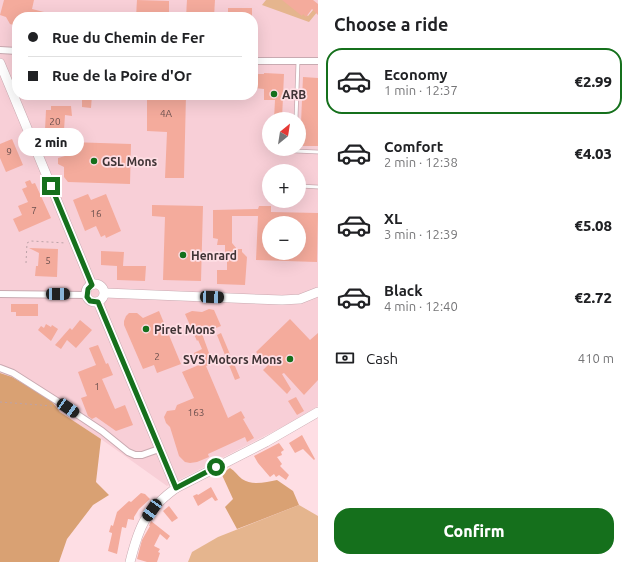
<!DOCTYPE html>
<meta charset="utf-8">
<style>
body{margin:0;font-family:Ubuntu,sans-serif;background:#f6f6f6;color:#202124;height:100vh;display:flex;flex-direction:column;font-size:15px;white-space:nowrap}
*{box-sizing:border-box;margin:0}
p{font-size:13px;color:#757577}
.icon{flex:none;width:22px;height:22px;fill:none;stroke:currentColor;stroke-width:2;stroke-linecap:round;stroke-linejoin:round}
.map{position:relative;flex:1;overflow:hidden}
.sheet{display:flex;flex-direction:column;background:#fff;width:312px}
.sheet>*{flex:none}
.guide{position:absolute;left:12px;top:12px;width:246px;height:88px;border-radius:16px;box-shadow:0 4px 16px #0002;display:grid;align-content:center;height:88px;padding:0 16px;background:#fff}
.needle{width:26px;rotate:30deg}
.controls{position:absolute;left:262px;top:112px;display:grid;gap:8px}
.controls a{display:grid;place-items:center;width:44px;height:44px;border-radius:50%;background:#fff;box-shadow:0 4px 16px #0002;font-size:20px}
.end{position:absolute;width:18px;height:18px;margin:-9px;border:5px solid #15701c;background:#fff;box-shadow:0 0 0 2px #fff}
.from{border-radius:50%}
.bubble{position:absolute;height:28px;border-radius:14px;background:#fff;box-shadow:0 4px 16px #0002;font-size:13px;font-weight:800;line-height:28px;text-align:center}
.car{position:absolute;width:12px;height:24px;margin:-12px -6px;border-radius:5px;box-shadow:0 0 3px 1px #0007;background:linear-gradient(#222 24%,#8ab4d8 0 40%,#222 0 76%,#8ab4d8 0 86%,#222 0)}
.guide b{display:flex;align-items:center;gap:14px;height:38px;font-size:15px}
.guide b+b{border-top:1px solid #e0e0e0}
.guide i{width:10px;height:10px;background:#202124}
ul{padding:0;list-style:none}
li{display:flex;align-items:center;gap:12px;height:66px;margin:0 8px 6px;padding:0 8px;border:2px solid transparent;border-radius:16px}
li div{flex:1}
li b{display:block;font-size:15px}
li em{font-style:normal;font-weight:800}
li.active{border-color:#15701c}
li>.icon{width:36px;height:36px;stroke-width:1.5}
h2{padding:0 16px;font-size:18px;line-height:48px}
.pay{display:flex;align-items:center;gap:10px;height:44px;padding:0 16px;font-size:15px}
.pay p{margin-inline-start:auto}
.primary-button{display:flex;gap:8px;margin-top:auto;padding:8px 16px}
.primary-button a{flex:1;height:46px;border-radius:16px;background:#15701c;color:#fff;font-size:16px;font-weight:800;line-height:46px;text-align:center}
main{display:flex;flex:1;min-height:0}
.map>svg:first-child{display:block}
.built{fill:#f8cfd7;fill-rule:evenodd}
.green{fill:#e5b58e}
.forest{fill:#d9a173}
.building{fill:#f4ab9c;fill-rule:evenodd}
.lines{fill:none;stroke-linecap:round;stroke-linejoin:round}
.lane-casing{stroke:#c9aab1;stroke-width:4.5}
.street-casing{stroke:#c9aab1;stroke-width:8}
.secondary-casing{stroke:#c9aab1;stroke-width:10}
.path{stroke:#bda3a8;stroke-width:1;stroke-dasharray:2 3;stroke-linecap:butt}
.lane{stroke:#fff;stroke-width:3}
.street{stroke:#fff;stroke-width:6}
.secondary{stroke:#fff;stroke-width:9}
.route{stroke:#15701c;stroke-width:5}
.poi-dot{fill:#15701c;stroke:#fedee4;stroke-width:1.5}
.labels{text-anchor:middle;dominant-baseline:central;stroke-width:3.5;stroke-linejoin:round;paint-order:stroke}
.number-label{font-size:10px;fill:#6c514f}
.poi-label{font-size:12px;font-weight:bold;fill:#3f3335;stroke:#fedee4;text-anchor:start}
</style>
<main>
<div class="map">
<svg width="318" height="562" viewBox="0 0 318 562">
<rect width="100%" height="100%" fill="#fedee4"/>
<path class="built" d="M0,0h318v406l-24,15 -127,65 -66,-47 -41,-27 -10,-13 -38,-22 -12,-4zM17,17h236v78h-236zM269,119h30v30h-30zM269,171h30v30h-30zM269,223h30v30h-30z"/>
<g class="green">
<polygon points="266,0 287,0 308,16 318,4 318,11 309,22 262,5"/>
<polygon points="299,505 318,516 318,562 188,562 192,552 218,537"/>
</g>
<g class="forest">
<polygon points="0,373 12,377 50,399 60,412 101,439 96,482 109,495 93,505 67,539 59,562 0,562"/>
<path d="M230,468c5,3 8,8 12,11 10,7 24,3 35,1l16,11 6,14 -62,24 -12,-22 8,-8 -11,-24 2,-3z"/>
</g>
<g class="building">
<polygon points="4,0 34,0 32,9 56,15 56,17 17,17 17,26 10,24 6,17 0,15"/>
<polygon points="137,0 169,1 169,17 136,17"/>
<polygon points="187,0 215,0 214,17 186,17"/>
<polygon points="282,0 313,0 318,4 318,15 312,9 306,17 303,14 302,16"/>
<rect x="228" y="8" width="24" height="9"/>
<polygon points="264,73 284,74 282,119 274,119 275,100 264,100 264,89 253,88 253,74 264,74"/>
<polygon points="303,77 318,78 318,146 300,146"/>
<polygon points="82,95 92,95 91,108 82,107"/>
<polygon points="147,95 186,95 184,178 165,178 167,132 147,131"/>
<polygon points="51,106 71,106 72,116 65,115 64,130 45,130 46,110 51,110"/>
<polygon points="12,139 23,165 6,172 0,158 0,144"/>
<polygon points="70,142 131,144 130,184 68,182 64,177 64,167 58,164 58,158 65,156 65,146"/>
<polygon points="30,180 32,184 35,183 51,218 19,232 13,219 22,215 18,206 28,202 22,189 27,187 25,182"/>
<polygon points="88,194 91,200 106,194 121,231 106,238 105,235 101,237 96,226 85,231 73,200"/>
<polygon points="152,205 203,206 201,281 163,280 165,217 152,216"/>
<path d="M259,206h12v6l47,1 -1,49 -61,-2 2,-44h-26v27l5,6h5v3l5,5 -2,28 -28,-1v-14h10v-17h-2v-8h-8l1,-6 -5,-1v-28l45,-1zM269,223h30v30h-30z"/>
<polygon points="29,248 58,249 57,277 35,276 36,266 38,266 39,253"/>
<polygon points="101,251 124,252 123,266 146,266 145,281 117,280 117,266 101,265"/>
<polygon points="11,304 38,304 38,316 16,316 16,312 11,312"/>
<polygon points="209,309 214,310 221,326 216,328 215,326 201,331 213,364 206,366 228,418 241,411 245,418 243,419 254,438 247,442 245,437 208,454 209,457 197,462 190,463 185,462 179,456 170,427 166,423 164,417 167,411 175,410 177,405 194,398 182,372 199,365 194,353 202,349 198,340 197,341 185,314 192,311 202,312"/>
<polygon points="159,311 181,364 157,373 154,365 143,369 124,325 124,321 126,316 129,313 137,313 143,318"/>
<polygon points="290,319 310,340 318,333 318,380 304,395 284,373 282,374 291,389 287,394 263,370 268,365 256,352"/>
<polygon points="80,320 92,330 76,348 67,340 61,349 55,345 70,328 72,330"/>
<polygon points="46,324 51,327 52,325 58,329 51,341 38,330 41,326 44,328"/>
<polygon points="221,333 240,378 235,380 217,335"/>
<polygon points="98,345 106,364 108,363 113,375 102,379 115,409 125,405 133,425 116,431 96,417 92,419 88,416 81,398 87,396 78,372 96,365 89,348"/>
<polygon points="296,397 304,411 297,415 288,401"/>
<polygon points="302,435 315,459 314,460 303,449 295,453 289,443"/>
<polygon points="279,443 284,450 281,452 282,455 277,457 282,464 280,466 289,475 286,480 279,475 276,477 274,474 270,477 258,463 254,456"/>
<polygon points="211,487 218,500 215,501 212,497 198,506 193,496 197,494 198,495"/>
<polygon points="141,493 145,494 150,499 139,509 134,517 134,520 128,519 126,528 122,527 117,554 108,551 112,534 112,533 109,532 111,525 113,526 117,512 129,501 131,502"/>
<polygon points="169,506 178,518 172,522 163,511"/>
<polygon points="151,521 170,536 167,540 160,534 154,546 160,549 158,552 160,553 157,562 147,562 137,559 142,540 150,526 149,526"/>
</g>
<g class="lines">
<defs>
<g id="lane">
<polyline points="296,119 298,61"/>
<polyline points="295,149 295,151 318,152"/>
<polyline points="300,186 318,187"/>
</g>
<g id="street">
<polyline points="0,50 17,51"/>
<polyline points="253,61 318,61"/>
<polyline points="0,294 86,295"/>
<polyline points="0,368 13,373 57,401 102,431 128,452 135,455 142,455 159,449"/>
</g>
<g id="secondary">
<polyline points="0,63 92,285"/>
<circle cx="95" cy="293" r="9"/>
<polyline points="105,293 282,300 300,299 318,292"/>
<polyline points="98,302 176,488"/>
<path d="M130,562c9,-36 15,-51 46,-74l90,-46 52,-30"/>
</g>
</defs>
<use href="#lane" class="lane-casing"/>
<use href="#street" class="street-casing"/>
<use href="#secondary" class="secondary-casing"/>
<g class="path">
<polyline points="26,263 27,243 31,241 66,243"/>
<polyline points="0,402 53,406"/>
</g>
<use href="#lane" class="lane"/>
<use href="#street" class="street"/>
<use href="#secondary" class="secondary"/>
</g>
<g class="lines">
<polyline class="route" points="51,186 92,285 88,289 87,297 90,301 98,302 176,488 216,467"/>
</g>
<g class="poi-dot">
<circle cx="274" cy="94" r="4"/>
<circle cx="94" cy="161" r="4"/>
<circle cx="183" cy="255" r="4"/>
<circle cx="146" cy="329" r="4"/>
<circle cx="290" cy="359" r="4"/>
</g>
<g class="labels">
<g class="number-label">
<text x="166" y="113">4A</text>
<text x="55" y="121">20</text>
<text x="9" y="151">9</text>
<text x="34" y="210">7</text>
<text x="96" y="213">16</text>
<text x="48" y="260">5</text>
<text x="157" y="356">2</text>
<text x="97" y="386">1</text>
<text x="196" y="412">163</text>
</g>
<g class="poi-label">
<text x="282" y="94">ARB</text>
<text x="102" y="161">GSL Mons</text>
<text x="191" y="255">Henrard</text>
<text x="154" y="329">Piret Mons</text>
<text x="282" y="359" text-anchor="end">SVS Motors Mons</text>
</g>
</g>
</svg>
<div class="controls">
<a><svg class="needle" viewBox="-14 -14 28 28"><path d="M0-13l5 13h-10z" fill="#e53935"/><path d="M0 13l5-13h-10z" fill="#757577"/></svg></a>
<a>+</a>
<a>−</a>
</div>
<i class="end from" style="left:216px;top:467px"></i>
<i class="end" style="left:51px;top:186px"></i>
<div class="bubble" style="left:18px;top:128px;width:66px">2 min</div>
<i class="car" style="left:58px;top:294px;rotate:90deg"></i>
<i class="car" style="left:212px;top:297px;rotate:92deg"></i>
<i class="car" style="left:68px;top:408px;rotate:124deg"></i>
<i class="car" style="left:152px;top:510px;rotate:215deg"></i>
<div class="guide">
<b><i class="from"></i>Rue du Chemin de Fer</b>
<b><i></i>Rue de la Poire d'Or</b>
</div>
</div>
<section class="sheet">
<h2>Choose a ride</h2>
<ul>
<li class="active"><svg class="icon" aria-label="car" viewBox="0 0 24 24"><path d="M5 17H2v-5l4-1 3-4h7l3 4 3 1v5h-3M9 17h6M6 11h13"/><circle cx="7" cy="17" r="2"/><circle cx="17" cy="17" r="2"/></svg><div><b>Economy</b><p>1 min · 12:37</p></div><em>€2.99</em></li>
<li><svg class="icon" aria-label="car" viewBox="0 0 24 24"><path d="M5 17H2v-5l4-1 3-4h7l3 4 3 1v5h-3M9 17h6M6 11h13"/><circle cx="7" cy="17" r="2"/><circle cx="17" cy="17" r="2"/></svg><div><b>Comfort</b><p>2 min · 12:38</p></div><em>€4.03</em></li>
<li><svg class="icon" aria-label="car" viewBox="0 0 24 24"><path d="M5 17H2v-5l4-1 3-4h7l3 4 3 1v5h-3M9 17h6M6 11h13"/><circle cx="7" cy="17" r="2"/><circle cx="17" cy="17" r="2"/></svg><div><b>XL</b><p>3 min · 12:39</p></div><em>€5.08</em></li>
<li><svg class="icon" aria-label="car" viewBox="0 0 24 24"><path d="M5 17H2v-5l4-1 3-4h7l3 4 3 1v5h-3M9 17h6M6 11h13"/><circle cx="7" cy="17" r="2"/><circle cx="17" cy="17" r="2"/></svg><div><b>Black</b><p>4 min · 12:40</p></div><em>€2.72</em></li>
</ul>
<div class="pay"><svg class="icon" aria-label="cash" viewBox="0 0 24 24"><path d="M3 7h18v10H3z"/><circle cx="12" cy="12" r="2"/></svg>Cash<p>410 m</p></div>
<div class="primary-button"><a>Confirm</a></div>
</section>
</main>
